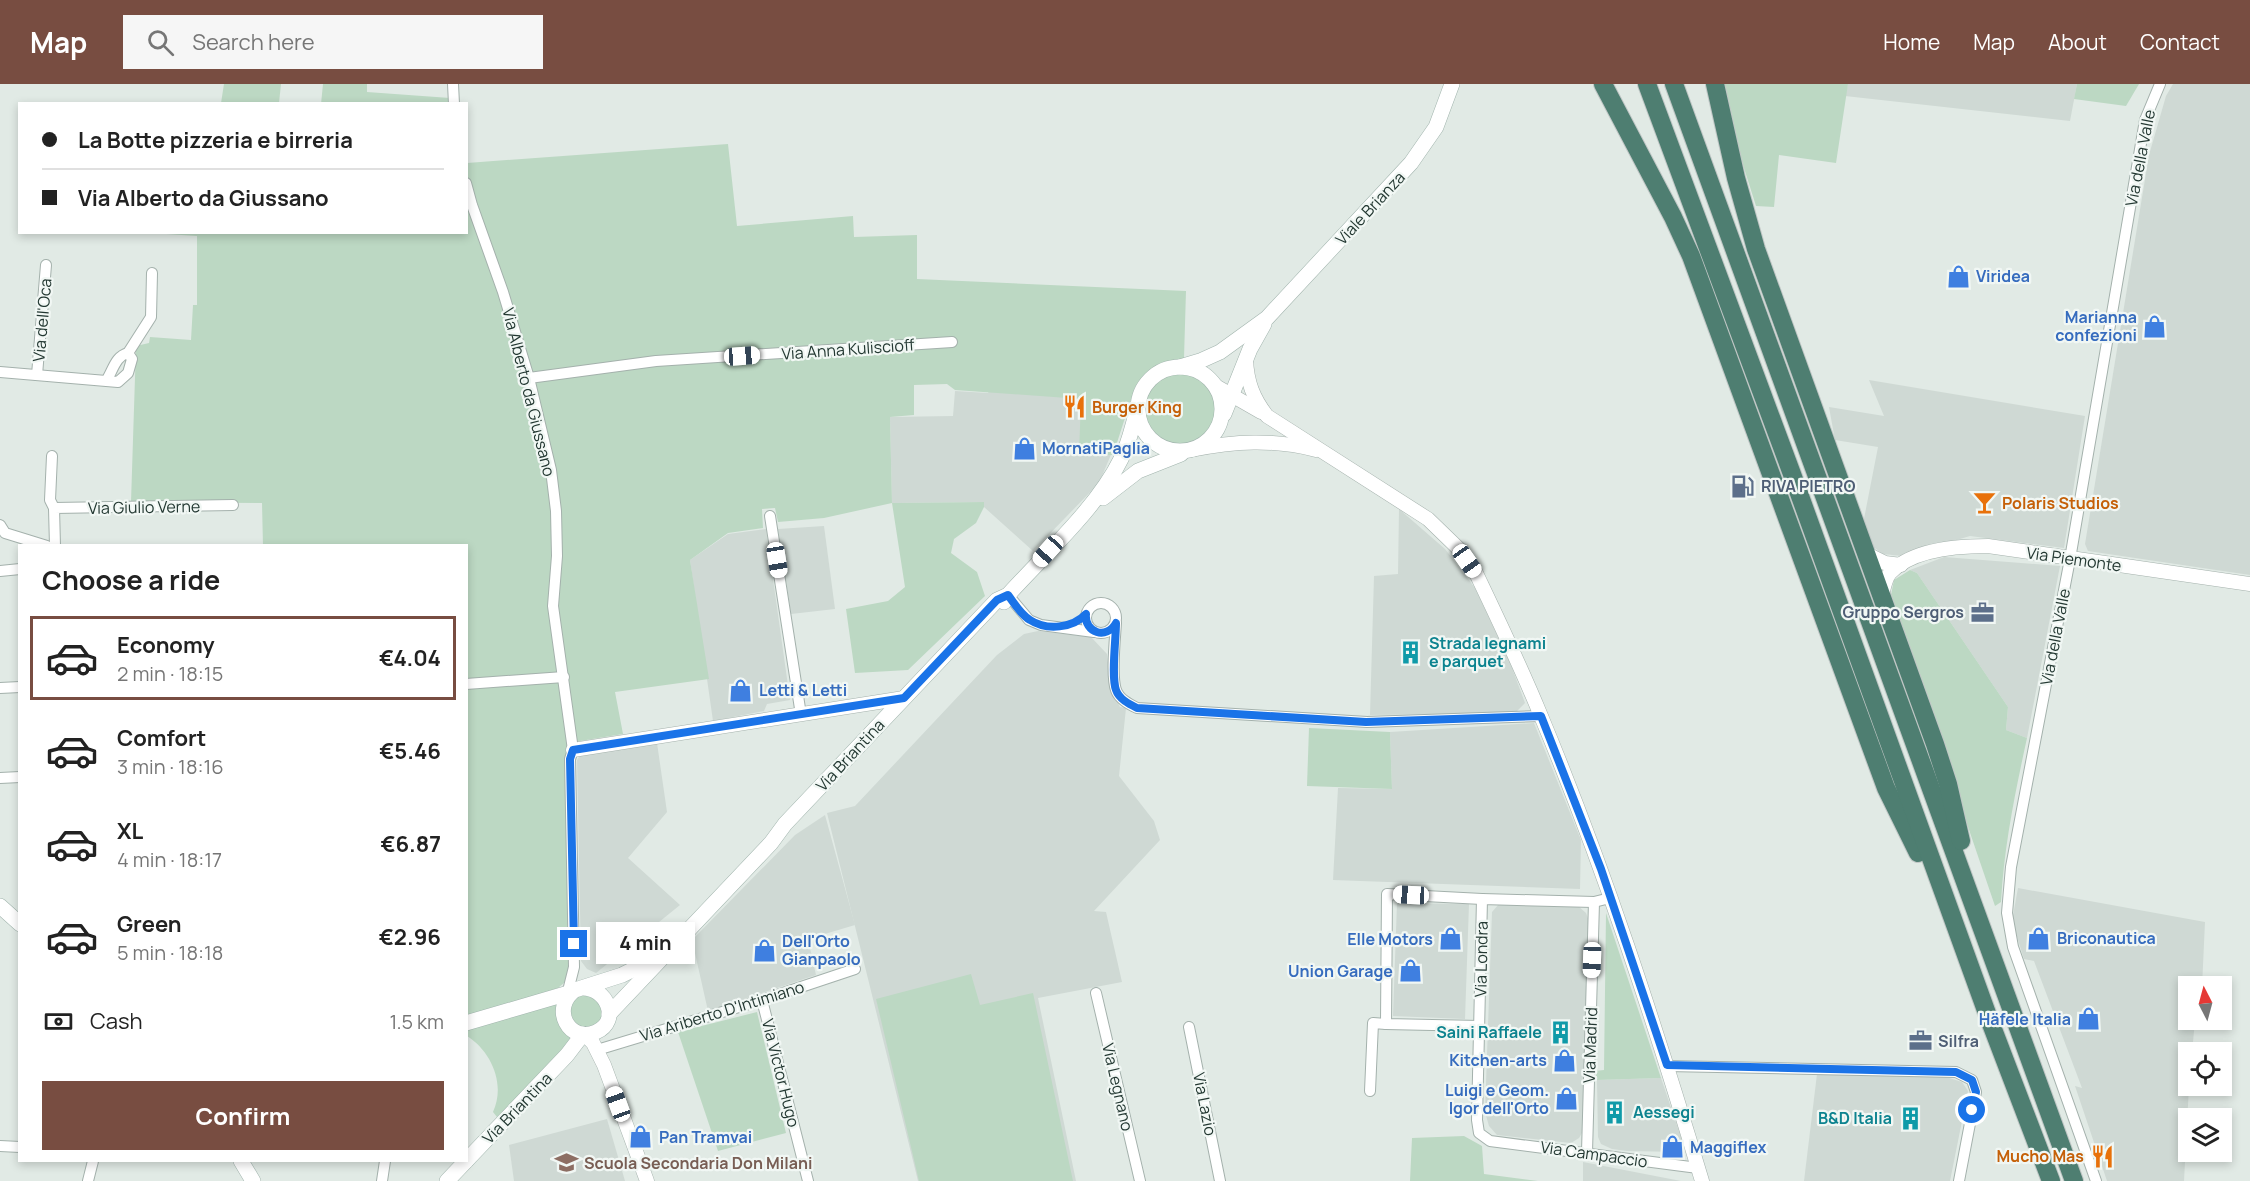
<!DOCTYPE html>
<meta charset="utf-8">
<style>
body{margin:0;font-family:Manrope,sans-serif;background:#f6f6f6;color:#222;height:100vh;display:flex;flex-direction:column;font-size:22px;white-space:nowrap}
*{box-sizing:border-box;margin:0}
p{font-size:20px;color:#767676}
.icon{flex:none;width:33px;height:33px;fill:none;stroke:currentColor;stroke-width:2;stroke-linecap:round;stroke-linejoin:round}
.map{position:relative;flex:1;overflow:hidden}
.panel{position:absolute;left:18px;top:460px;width:450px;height:618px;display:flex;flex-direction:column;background:#fff;border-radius:0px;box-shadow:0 3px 9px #0003}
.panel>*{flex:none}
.hud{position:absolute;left:18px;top:18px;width:450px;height:132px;border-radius:0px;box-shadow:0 3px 9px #0003;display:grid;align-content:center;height:132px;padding:0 24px;background:#fff}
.needle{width:39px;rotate:354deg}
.controls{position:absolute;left:2178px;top:892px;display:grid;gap:12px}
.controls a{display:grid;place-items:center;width:54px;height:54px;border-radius:0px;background:#fff;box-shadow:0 3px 9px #0003;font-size:30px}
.end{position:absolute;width:27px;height:27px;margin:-14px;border:8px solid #1a73e8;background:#fff;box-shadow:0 0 0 3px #fff}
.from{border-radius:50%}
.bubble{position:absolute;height:42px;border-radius:0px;background:#fff;box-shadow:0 3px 9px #0003;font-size:20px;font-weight:700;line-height:42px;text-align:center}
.car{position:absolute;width:18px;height:36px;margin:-18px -9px;border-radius:8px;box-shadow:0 0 4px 2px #0007;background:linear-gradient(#fff 24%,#345 0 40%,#fff 0 76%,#345 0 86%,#fff 0)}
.hud b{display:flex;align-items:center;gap:21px;height:57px;font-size:22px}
.hud b+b{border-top:2px solid #e0e0e0}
.hud i{width:15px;height:15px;background:#222}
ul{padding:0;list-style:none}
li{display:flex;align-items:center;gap:18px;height:84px;margin:0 12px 9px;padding:0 12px;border:3px solid transparent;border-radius:0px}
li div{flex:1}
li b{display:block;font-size:22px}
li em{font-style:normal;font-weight:700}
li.active{border-color:#784d41}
li>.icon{width:54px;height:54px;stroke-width:1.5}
h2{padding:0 24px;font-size:27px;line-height:72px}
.pay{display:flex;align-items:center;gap:15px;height:66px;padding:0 24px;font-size:22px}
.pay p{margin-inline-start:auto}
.action{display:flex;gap:12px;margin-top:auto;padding:12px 24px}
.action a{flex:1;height:69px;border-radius:0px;background:#784d41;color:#fff;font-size:24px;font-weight:700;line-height:69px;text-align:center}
header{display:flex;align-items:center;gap:36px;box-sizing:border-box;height:84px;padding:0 30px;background:#784d41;color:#fff}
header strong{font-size:28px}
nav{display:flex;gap:33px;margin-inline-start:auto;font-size:21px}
.search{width:420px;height:54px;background:#f6f6f6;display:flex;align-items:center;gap:15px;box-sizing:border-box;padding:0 21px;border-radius:0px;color:#767676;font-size:22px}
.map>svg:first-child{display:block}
.built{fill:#cfd9d4}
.green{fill:#bcd8c3}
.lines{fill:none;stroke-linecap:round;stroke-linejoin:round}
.minor-casing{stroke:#a4b1ac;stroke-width:12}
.tertiary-casing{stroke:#a4b1ac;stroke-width:15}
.secondary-casing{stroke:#a1b4ad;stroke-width:16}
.trunk-casing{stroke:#c1c7c6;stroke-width:20}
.minor{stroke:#fff;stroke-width:10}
.tertiary{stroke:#fff;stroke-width:14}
.secondary{stroke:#fff;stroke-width:15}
.trunk{stroke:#4e7e71;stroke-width:18}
.route{stroke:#1a73e8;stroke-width:8}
.labels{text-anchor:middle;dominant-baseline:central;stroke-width:4.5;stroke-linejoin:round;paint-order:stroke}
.street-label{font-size:16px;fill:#233832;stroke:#f1f7f4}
.shop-label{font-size:16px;font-weight:bold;fill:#366cbe;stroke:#f1f7f4;text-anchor:start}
.food-label{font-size:16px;font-weight:bold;fill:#c56008;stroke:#f1f7f4;text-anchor:start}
.service-label{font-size:16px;font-weight:bold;fill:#4e5e75;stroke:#f1f7f4;text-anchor:start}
.culture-label{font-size:16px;font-weight:bold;fill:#0d838f;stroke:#f1f7f4;text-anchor:start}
.education-label{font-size:16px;font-weight:bold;fill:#785e54;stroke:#f1f7f4;text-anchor:start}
</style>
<header>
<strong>Map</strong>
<div class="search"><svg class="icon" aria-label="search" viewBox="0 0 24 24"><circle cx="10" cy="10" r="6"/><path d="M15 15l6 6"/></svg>Search here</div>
<nav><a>Home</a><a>Map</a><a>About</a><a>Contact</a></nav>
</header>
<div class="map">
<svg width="2250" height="1097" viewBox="0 0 2250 1097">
<rect width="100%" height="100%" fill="#e1eae5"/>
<g class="built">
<polygon points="1848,0 2077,0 2070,37 1845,12"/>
<polygon points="2173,0 2250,0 2250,491 2088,467 2085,460 2149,71 2166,12"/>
<polygon points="1100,275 1118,354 1099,399 1033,467 984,423 984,418 892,419 890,333 953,332 955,307 988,309 1004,278"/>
<polygon points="1869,296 2085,332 2064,464 1970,452 1902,472 1883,470 1872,462 1862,445 1878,363 1835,356 1829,323 1884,332"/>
<polygon points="1399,425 1445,465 1475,504 1511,581 1525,619 1515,629 1370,631 1374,492 1398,490"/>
<polygon points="824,442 835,525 791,530 778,445"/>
<polygon points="766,445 790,616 767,620 764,627 713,637 690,476 728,450"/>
<polygon points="1944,473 2060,482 2027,654 2006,646 2008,623 1917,489 1910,486"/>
<polygon points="1038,547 1091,553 1107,570 1111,605 1120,623 1126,624 1119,692 1154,737 1160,756 1094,827 1106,828 1122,898 1038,914 1076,1097 918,1097 827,729 855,722 997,571 1024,550"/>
<polygon points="1534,639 1581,756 1580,805 1333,796 1338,704 1392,705 1390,648"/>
<polygon points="657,659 667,728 628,774 680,821 596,889 587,885 581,877 577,676 581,670"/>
<polygon points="825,731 855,841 808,855 816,891 708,927 692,856 795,751"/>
<polygon points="2018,804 2205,838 2202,903 2188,903 2188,936 2195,936 2192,969 2188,969 2189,1002 2184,1097 2107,1097 2075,1002 2082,1004 2034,877 2024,875 2012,837"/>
<polygon points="1397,819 1469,820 1465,935 1393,932"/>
<polygon points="1499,820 1578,822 1586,829 1589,837 1582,1049 1579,1054 1571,1059 1497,1051 1489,1042 1485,1028 1492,828"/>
<polygon points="1817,990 1943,992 1962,998 1968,1007 1950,1097 1804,1097"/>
<polygon points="1661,994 1683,1059 1682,1068 1627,1067 1612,1065 1601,1060 1598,1053 1597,996"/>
<polygon points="607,1035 625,1097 514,1097 509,1061"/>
<polygon points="1583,1078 1681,1097 1583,1097"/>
</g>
<g class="green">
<polygon points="224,0 281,0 279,19 221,19"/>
<polygon points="323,0 367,0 367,8 450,14 450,20 321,20"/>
<polygon points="1723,0 1848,0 1836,79 1779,71 1774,123 1756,122 1726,27"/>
<polygon points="2077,0 2139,0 2126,22 2074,15"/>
<polygon points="728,60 737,142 853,132 854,153 917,151 917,195 1186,207 1184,274 1155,284 1135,303 1113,371 1079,370 1081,315 955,306 947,300 914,301 914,331 890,333 892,419 984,418 984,423 976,439 954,455 951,469 977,488 985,512 908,586 855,589 846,525 888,517 905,503 892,419 824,434 778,438 775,424 762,425 763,444 728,449 690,476 709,595 615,608 623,650 574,658 566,670 569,890 565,898 558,904 467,932 466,462 263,462 262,419 131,418 136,262 149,259 150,253 191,256 193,221 197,221 197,152 151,149 466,148 467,79"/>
<circle cx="1180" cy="325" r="36"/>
<path d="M1910,486l7,3 91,134 -2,23 21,8c-12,55 -23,108 -26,164l-6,4 -102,-299 -2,-12 3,-15z"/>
<polygon points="1309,644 1390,648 1392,705 1307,702"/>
<polygon points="1606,829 1661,994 1597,996 1595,987 1604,986"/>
<polygon points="971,890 980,921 1033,909 1073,1097 919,1097 876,915"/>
<polygon points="581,908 601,917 603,934 594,943 576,943 568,921"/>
<path d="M558,917c-2,22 1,25 18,37l-79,79 -4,-5c13,-28 -2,-61 -26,-76v-7z"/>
<polygon points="757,928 786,1049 718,1067 678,948"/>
<polygon points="1464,1052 1482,1062 1484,1090 1538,1097 1410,1097 1412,1054"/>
</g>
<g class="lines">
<defs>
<g id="minor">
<polyline points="453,0 454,20"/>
<polyline points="466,99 472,121 503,208 529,294 551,386 556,427 557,472 553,522 573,666 570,675 574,883 567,911"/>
<polyline points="128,269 151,233 152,189"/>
<path d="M0,288l118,10 10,-9 4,-14 -4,-6c-13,3 -15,18 -22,28"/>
<polyline points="37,291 46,181"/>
<polyline points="529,294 656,277 952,258"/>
<polyline points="52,372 50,416 54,424"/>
<polyline points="770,432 801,631"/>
<polyline points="0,441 5,449 47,462"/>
<polyline points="55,462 54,424 233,421"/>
<polyline points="0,487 20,485"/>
<polyline points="1008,511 1029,536 1041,541 1094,548"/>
<circle cx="1101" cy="534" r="15"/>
<path d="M1116,539c-1,16 -5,53 0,67 3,9 13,14 21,18l230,14 174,-6"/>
<polyline points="466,600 564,593"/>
<polyline points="0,604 20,603"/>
<polyline points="0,694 20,693"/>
<polyline points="1610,814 1594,818 1482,815 1477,1036 1479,1049 1490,1057 1698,1084"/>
<polyline points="1096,909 1140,1097"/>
<polyline points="762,916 808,1097"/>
<polyline points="1479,942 1386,940 1387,810 1482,815"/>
<polyline points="1189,943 1220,1097"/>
<polyline points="597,966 762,916 855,885"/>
<polyline points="1667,982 1956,988 1972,996 1976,1008 1959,1097"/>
<polyline points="1370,1007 1373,939 1386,940"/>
<polyline points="0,1062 20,1063"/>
<polyline points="1587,1068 1594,818"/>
<polyline points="88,1097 93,1077"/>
<polyline points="382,1097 385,1077"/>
<polyline points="2096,1097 2013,863 2007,829 2011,783 2070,475 2145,36 2160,0"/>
</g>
<g id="tertiary">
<path d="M1246,275c1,23 7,39 21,57l161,103 32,31 15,21c23,48 46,96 66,145 63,151 114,308 161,465"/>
<polyline points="1214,301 1261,328"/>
<path d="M1191,366c44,-9 82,-11 125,0"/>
<polyline points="1867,470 1885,479 1901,481"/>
<path d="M1882,511c2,-7 3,-16 8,-22 22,-24 68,-27 98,-27l262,38"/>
<polyline points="573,666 904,614"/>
<polyline points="584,950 593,959 604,981 647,1097"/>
</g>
<g id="secondary">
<circle cx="1180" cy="325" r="42"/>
<polyline points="1180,283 1200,277 1220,268 1267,234 1411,79 1436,43 1452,0"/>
<polyline points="1224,330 1250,265 1264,240"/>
<polyline points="1103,414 1138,387 1181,370"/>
<path d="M1004,518l4,-7c37,-41 89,-87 113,-136 8,-15 11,-32 16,-48"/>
<polyline points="0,822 20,840"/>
<path d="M582,904c25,-1 39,33 14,44 -27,12 -46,-24 -21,-42l47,-15 34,-17"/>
<polyline points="609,930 771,759 785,740 997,516 1008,511"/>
<polyline points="466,939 572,908"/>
<polyline points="241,1077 253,1097"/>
<polyline points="466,1077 567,971 583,950"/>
<polyline points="447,1097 466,1077"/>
</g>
<g id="trunk">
<polyline points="1603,0 1673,133 1691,172 1886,704 1918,769"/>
<polyline points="1647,0 1792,390 1988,932 2051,1097"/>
<polyline points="1674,0 2074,1097"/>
<polyline points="1715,0 1736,94 1756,165 1935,660 1948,700 1961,757"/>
</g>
</defs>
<use href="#minor" class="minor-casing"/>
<use href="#tertiary" class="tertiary-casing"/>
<use href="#secondary" class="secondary-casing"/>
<use href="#trunk" class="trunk-casing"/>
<use href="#minor" class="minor"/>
<use href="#tertiary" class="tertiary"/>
<use href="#secondary" class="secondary"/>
<use href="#trunk" class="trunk"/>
</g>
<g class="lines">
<path class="route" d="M574,860l-4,-185 3,-9 331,-52 93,-98 11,-5c6,8 13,20 22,25 17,11 43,8 56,-6 -2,19 21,26 30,9 0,16 -5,53 0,67 3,9 13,14 21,18l229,14 175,-6 60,153 66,196 289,7 16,8 4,12 -4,18"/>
</g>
<defs>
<symbol id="shop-bare" viewBox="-9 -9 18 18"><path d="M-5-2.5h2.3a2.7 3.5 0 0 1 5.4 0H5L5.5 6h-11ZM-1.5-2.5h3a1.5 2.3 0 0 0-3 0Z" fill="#3f7fe0" stroke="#f1f7f4" stroke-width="2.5" paint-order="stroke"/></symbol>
<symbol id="restaurant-bare" viewBox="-9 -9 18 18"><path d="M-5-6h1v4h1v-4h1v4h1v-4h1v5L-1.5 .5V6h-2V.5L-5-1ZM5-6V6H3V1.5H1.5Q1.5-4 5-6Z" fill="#e8710a" stroke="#f1f7f4" stroke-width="2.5" paint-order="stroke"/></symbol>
<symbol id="fuel-bare" viewBox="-9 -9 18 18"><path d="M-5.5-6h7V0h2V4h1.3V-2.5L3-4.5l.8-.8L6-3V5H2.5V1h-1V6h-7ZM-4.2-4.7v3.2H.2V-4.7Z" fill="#5c6f8a" stroke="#f1f7f4" stroke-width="2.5" paint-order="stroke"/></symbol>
<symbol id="bar-bare" viewBox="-9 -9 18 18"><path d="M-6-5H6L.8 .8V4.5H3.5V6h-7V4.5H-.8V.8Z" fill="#e8710a" stroke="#f1f7f4" stroke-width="2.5" paint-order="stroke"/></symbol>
<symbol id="office-bare" viewBox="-9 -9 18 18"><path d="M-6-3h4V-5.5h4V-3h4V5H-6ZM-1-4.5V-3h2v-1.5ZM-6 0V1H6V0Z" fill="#5c6f8a" stroke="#f1f7f4" stroke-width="2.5" paint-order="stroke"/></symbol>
<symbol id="building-bare" viewBox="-9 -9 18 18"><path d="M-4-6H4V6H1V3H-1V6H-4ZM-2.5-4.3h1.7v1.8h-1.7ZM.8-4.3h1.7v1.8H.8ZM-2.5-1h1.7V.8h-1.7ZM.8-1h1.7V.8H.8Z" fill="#0f9aa8" stroke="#f1f7f4" stroke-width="2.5" paint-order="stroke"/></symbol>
<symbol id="school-bare" viewBox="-9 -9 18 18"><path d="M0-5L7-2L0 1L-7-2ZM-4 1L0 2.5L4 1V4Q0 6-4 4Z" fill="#8d6e63" stroke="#f1f7f4" stroke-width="2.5" paint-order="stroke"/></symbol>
</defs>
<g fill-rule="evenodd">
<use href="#shop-bare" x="1942" y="176" width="33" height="33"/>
<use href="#shop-bare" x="2138" y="226" width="33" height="33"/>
<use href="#restaurant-bare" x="1058" y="306" width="33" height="33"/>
<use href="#shop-bare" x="1008" y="348" width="33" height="33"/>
<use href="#fuel-bare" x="1726" y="386" width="33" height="33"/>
<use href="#bar-bare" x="1968" y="402" width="33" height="33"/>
<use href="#office-bare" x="1966" y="512" width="33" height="33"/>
<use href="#building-bare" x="1394" y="552" width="33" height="33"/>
<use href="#shop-bare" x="724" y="590" width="33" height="33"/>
<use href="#shop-bare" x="2022" y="838" width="33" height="33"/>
<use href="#shop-bare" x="1434" y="838" width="33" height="33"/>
<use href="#shop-bare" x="748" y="850" width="33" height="33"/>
<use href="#shop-bare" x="1394" y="870" width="33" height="33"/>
<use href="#shop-bare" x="2072" y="918" width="33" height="33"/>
<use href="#building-bare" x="1544" y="932" width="33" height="33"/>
<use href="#office-bare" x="1904" y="940" width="33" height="33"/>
<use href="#shop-bare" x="1548" y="960" width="33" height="33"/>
<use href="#shop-bare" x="1550" y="998" width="33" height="33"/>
<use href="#building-bare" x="1598" y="1012" width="33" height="33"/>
<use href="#building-bare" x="1894" y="1018" width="33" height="33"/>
<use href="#shop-bare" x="624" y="1036" width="33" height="33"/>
<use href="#shop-bare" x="1656" y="1046" width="33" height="33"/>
<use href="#restaurant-bare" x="2086" y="1056" width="33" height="33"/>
<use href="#school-bare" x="550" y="1062" width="33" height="33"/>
</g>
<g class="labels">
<g class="street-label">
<text transform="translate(2140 74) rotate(-79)">Via della Valle</text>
<text transform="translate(1370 124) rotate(-47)">Viale Brianza</text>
<text transform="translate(42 236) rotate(-85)">Via dell'Oca</text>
<text transform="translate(848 265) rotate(-4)">Via Anna Kuliscioff</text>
<text transform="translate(529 308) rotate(76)">Via Alberto da Giussano</text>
<text transform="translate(144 423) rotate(-1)">Via Giulio Verne</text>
<text transform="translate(2074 475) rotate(8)">Via Piemonte</text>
<text transform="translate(2055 553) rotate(-79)">Via della Valle</text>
<text transform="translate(850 671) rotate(-47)">Via Briantina</text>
<text transform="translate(1481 875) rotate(-89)">Via Londra</text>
<text transform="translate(722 927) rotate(-17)">Via Ariberto D'Intimiano</text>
<text transform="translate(1590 961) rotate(-88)">Via Madrid</text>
<text transform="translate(781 989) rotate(76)">Via Victor Hugo</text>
<text transform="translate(1118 1003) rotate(77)">Via Legnano</text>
<text transform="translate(1205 1020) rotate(79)">Via Lazio</text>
<text transform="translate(517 1024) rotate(-46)">Via Briantina</text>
<text transform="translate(1594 1070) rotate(8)">Via Campaccio</text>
</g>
<g class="shop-label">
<text x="1976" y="192">Viridea</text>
<text x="2137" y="233" text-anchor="end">Marianna<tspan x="2137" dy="18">confezioni</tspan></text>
<text x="1042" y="364">MornatiPaglia</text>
<text x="759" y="606">Letti &amp; Letti</text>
<text x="2057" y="854">Briconautica</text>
<text x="1433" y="855" text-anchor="end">Elle Motors</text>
<text x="782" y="857">Dell'Orto<tspan x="782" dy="18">Gianpaolo</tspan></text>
<text x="1393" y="887" text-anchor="end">Union Garage</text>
<text x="2071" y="935" text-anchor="end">Häfele Italia</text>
<text x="1547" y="976" text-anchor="end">Kitchen-arts</text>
<text x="1549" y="1006" text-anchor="end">Luigi e Geom.<tspan x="1549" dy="18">Igor dell'Orto</tspan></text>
<text x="659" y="1053">Pan Tramvai</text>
<text x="1690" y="1063">Maggiflex</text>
</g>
<g class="food-label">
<text x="1092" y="323">Burger King</text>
<text x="2002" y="419">Polaris Studios</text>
<text x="2084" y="1072" text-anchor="end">Mucho Mas</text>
</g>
<g class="service-label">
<text x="1761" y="402">RIVA PIETRO</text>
<text x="1964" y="528" text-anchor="end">Gruppo Sergros</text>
<text x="1938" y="957">Silfra</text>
</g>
<g class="culture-label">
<text x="1429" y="559">Strada legnami<tspan x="1429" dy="18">e parquet</tspan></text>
<text x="1542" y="948" text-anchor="end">Saini Raffaele</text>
<text x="1633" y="1028">Aessegi</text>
<text x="1892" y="1034" text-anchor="end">B&amp;D Italia</text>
</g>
<g class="education-label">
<text x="584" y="1079">Scuola Secondaria Don Milani</text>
</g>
</g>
</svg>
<div class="controls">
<a><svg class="needle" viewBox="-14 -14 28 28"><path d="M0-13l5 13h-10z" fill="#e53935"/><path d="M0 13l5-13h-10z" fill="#767676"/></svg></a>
<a><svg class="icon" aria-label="locate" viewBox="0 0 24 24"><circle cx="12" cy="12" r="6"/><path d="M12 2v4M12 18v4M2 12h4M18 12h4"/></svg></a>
<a><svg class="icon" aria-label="layers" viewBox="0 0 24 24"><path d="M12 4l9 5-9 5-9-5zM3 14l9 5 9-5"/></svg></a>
</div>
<i class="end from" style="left:1972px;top:1026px"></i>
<i class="end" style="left:574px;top:860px"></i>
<div class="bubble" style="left:596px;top:838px;width:99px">4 min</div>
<i class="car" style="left:742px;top:272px;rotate:86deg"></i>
<i class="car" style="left:1048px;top:467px;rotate:222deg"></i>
<i class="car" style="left:777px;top:476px;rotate:171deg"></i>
<i class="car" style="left:1467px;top:477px;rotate:145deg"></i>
<i class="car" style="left:1411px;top:811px;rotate:273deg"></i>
<i class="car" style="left:1592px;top:876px;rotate:182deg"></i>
<i class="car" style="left:618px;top:1020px;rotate:340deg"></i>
<div class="hud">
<b><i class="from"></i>La Botte pizzeria e birreria</b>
<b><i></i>Via Alberto da Giussano</b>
</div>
<section class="panel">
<h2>Choose a ride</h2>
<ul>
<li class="active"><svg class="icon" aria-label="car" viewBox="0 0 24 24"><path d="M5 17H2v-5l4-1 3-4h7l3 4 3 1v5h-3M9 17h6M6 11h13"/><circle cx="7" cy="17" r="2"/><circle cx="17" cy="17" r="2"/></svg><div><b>Economy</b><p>2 min · 18:15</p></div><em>€4.04</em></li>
<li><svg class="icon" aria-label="car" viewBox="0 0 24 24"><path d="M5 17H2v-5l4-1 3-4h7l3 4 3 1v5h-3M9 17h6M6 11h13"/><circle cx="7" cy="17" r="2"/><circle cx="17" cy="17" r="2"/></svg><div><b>Comfort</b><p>3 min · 18:16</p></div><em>€5.46</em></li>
<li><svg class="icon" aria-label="car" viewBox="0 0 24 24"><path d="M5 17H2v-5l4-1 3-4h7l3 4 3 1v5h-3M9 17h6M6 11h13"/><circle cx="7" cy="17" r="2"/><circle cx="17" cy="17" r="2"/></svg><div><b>XL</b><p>4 min · 18:17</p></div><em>€6.87</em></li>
<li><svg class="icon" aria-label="car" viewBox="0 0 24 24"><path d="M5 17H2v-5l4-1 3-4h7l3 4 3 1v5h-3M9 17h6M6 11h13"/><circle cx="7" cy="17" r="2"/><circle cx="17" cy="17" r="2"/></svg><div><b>Green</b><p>5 min · 18:18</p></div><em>€2.96</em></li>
</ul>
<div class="pay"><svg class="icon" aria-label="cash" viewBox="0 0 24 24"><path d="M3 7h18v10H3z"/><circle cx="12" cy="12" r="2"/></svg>Cash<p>1.5 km</p></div>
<div class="action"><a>Confirm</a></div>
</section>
</div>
